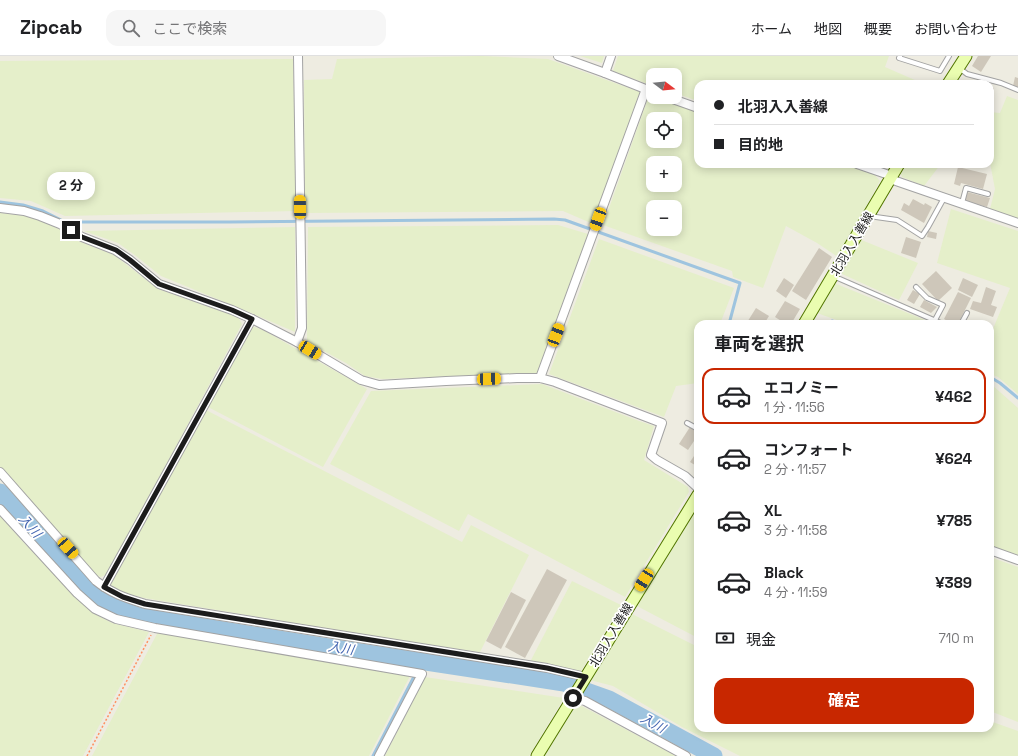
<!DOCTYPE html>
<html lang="ja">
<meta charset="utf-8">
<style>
body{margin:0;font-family:"Space Grotesk","Noto Sans JP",sans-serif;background:#f6f6f6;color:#202124;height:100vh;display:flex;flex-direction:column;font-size:15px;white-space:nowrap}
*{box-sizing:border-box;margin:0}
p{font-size:13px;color:#757577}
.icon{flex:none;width:22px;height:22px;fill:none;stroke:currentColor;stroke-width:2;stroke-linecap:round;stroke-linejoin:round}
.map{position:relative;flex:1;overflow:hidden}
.side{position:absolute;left:694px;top:264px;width:300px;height:412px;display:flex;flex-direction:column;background:#fff;border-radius:12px;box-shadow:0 2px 10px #0003}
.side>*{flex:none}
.hud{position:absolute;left:694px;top:24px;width:300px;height:88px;border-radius:12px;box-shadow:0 2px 10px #0003;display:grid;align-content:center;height:88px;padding:0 20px;background:#fff}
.needle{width:26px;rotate:106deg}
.tools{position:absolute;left:646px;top:12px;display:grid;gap:8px}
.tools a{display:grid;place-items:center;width:36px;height:36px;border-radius:8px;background:#fff;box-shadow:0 2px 10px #0003;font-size:20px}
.end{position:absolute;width:18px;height:18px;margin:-9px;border:5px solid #1c1c1c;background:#fff;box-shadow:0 0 0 2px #fff}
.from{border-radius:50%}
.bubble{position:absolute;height:28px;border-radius:12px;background:#fff;box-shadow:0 2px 10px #0003;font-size:13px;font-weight:700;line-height:28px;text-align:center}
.car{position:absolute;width:12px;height:24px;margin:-12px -6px;border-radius:5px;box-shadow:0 0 3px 1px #0007;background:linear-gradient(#f5c518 24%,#345 0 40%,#f5c518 0 76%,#345 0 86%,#f5c518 0)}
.hud b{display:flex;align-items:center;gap:14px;height:38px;font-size:15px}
.hud b+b{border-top:1px solid #e0e0e0}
.hud i{width:10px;height:10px;background:#202124}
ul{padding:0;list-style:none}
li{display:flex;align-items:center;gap:12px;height:56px;margin:0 8px 6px;padding:0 12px;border:2px solid transparent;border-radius:12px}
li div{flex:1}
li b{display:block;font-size:15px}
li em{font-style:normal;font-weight:700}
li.on{border-color:#c82700}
li>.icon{width:36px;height:36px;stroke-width:1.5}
h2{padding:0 20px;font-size:18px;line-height:48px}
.pay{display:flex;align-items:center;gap:10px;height:44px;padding:0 20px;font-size:15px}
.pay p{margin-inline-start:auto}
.button{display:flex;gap:8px;margin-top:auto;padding:8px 20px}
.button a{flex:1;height:46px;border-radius:12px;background:#c82700;color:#fff;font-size:16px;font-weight:700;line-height:46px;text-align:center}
header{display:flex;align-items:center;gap:24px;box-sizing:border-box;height:56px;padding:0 20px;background:#fff;border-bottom:1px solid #e0e0e0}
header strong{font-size:19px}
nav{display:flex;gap:22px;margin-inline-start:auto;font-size:14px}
.search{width:280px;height:36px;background:#f6f6f6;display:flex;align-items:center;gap:10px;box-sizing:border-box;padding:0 14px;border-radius:12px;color:#757577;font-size:15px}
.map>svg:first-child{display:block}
.farmland{fill:#e5efca;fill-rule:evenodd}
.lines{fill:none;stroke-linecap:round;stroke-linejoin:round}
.stream{stroke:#9ec4df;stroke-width:3}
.river{stroke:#9ec4df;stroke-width:17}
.building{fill:#cec7ba}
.service-casing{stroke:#a3a3a3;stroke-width:6}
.minor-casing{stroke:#a3a3a3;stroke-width:10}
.secondary-casing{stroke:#527600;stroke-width:13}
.path{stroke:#ff9061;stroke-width:1.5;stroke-dasharray:2 2;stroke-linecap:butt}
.service{stroke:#fff;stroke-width:4}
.minor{stroke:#fff;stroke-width:8}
.secondary{stroke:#eafdb0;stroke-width:11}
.route{stroke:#1c1c1c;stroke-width:5}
.labels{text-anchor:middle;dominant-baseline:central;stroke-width:3.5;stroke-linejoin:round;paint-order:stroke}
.street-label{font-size:12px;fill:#1c1c1c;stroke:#fff}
.water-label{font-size:13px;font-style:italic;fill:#4365b1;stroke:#fff}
</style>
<header>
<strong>Zipcab</strong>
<div class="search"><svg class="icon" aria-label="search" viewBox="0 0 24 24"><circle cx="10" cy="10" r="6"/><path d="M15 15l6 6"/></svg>ここで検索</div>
<nav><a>ホーム</a><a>地図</a><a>概要</a><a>お問い合わせ</a></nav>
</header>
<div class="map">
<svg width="1018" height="700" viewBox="0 0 1018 700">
<rect width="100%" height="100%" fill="#eeece1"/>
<g class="farmland">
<polygon points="481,0 548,3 640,36 593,168 563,155 305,157 304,24 332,23 337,3"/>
<polygon points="580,0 604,0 602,7"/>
<polygon points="618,0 889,0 885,11 924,28 698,28 698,45 675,37 675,19 653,19 653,30 613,15"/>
<polygon points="293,3 296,155 65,160 31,145 0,142 0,5"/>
<path d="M652,40l46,16v52h147l29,10 6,7 -42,76 -21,-14 -31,-17 -23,62 -30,-11 -1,-6 -129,-46 44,-124zM653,63h22v22h-22zM653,107h22v22h-22zM653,151h22v22h-22z"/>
<polygon points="1007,40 1018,44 1018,163 990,153 995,133 990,107 990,56 1000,57"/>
<polygon points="905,108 942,108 940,109 924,130 902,121 900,116"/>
<polygon points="951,153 1018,175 1018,338 998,321 990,318 990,280 1010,232 937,207"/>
<polygon points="0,157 26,160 41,165 61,174 78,185 114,199 158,233 238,261 242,268 107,518 101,521 95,519 0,412"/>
<polygon points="558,169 588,178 538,317 382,323 365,320 346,307 307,286 308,171"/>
<polygon points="295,171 295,276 249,256 161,220 136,200 118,187 84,175"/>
<polygon points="599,183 734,232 720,268 698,268 698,327 676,330 664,361 549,318"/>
<polygon points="859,183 918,207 899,244 840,217"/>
<polygon points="834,227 935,268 848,268 817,257"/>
<polygon points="252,270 263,274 367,333 323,411 208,351"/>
<polygon points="542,328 639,365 654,370 644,404 688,431 689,436 625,541 468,458 459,475 330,408 371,335"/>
<polygon points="990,328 992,329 1018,352 1018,500 990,490"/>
<polygon points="206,354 462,486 471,469 529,499 480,596 421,588 144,542 116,535 110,530"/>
<polygon points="698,448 698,582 635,549"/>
<polygon points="0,460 26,489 80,545 93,557 112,567 149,576 83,700 0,700"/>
<polygon points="990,501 1018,511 1018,666 990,655"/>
<polygon points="572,525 621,549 581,615 530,606"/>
<polygon points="632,558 698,591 698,672 990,672 990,665 1018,675 1018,700 740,700 682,671 613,630 590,624"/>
<polygon points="158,576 410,620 369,700 92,700"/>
<polygon points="425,621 564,642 529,700 385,700"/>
<polygon points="576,647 676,700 543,700"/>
</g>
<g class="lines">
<g class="stream">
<polyline points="0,146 23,149 43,155 65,166 229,166 554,163 565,164 740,227 729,268"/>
<polyline points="830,268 832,265 841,268"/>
<polyline points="990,321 1000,327 1018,342"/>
<polyline points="373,700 422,605"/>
</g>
<polyline class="river" points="0,436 85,530 112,550 138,560 334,592 564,627 609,643 714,700"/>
</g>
<g class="building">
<polygon points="978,0 991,0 981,16 972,10"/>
<polygon points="1015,21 1018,22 1018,31 1013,30"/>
<polygon points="970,25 979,28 969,28"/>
<polygon points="990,31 994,32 990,45"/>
<polygon points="958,111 987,118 983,133 961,127 960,130 954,128"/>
<polygon points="967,136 990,142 987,151 965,145"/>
<polygon points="913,143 924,149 925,147 932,151 924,167 901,154 904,147 909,150"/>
<polygon points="928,175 937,177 936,183 927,181"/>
<polygon points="906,181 921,186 916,202 901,197"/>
<polygon points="819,192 832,201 806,244 792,235"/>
<polygon points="936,215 952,232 938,245 922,228"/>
<polygon points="784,222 794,229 786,242 776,235"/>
<polygon points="963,222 978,229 972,241 958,234"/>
<polygon points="986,231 996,235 991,249 997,251 993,261 970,253 973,245 981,247"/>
<polygon points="913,234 920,238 914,248 907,244"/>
<polygon points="958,236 971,242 958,268 953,268 944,263"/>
<polygon points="924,244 937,251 931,257 920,251"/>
<polygon points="785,245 800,253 791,268 786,268 775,261"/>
<polygon points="756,252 769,260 764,268 746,268"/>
<polygon points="978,265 986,268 977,268"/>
<polygon points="690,371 698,377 698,379 688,394 679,388"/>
<polygon points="698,394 698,411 690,406"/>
<polygon points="547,513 567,524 525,602 505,591"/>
<polygon points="511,536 526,544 501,593 486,585"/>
</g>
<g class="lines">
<defs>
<g id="service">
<polyline points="900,0 899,2 940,15 949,0"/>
<polyline points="959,12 967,18 1001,27 1018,34"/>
<polyline points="962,147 966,132 988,138"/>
<polyline points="869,160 897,164 922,180 928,171 944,142"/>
<polyline points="833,220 943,268"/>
<polyline points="916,231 927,242 943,249 935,264"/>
<polyline points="961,268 967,257"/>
<polyline points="687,367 698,373"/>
</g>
<g id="minor">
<polyline points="558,0 605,17 653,36"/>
<polyline points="605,17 611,0"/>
<polyline points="667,41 698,52"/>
<polyline points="857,108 892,120"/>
<polyline points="890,123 1018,167"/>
<polyline points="0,152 24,155 40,160 60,168 82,181 115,194 130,204 159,228 232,254 252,263 297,286 361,324 379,329 446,325 517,322 540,322 555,326 662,367 651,399 657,404 685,420 698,432"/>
<polyline points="297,286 302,272 298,0"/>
<polyline points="540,322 646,33"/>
<path d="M0,416l96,109c16,13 30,17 49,23l402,64 39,9"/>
<polyline points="0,453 77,537 95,553 116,563 155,572 422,618 379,700"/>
<polyline points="990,494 1018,504"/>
<polyline points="104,531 252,263"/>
<polyline points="573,642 585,645 686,700"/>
</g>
<g id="secondary">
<polyline points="948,28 966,0"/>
<polyline points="804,268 899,108"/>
<path d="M537,700c54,-87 107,-175 161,-261"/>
</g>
</defs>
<use href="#service" class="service-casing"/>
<use href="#minor" class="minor-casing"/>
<use href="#secondary" class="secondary-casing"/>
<polyline class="path" points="87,700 151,579"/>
<use href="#service" class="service"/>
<use href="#minor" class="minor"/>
<use href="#secondary" class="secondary"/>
</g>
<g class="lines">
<polyline class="route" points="71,174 82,181 116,194 130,204 159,228 232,254 252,263 104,531 123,541 145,548 547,612 586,621 573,642"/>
</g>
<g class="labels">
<g class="street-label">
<text transform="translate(852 188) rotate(-59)">北羽入入善線</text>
<text transform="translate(611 579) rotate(-59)">北羽入入善線</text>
</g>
<g class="water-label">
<text transform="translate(30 470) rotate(48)">入川</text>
<text transform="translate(341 592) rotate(9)">入川</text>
<text transform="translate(653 667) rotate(29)">入川</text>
</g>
</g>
</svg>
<div class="tools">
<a><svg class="needle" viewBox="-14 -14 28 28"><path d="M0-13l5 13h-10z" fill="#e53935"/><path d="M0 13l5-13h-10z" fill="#757577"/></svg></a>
<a><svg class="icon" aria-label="locate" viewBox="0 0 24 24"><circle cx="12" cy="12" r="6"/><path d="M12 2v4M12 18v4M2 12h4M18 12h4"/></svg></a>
<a>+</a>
<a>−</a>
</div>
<i class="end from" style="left:573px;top:642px"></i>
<i class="end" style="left:71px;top:174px"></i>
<div class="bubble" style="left:47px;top:116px;width:48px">2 分</div>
<i class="car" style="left:300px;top:151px;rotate:359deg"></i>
<i class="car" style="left:598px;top:163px;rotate:200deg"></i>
<i class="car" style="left:556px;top:279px;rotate:21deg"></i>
<i class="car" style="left:310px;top:294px;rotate:121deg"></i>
<i class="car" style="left:489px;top:323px;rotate:88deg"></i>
<i class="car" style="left:68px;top:492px;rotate:138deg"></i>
<i class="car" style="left:644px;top:524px;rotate:212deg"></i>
<div class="hud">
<b><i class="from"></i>北羽入入善線</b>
<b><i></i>目的地</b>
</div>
<section class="side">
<h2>車両を選択</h2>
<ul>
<li class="on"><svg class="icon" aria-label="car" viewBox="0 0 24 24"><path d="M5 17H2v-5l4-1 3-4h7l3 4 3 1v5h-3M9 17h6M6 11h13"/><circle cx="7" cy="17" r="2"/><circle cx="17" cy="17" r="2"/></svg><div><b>エコノミー</b><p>1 分 · 11:56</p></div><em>¥462</em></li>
<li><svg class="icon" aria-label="car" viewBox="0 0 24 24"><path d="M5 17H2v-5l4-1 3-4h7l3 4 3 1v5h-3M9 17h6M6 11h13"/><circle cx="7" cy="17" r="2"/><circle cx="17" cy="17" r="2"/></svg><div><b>コンフォート</b><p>2 分 · 11:57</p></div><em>¥624</em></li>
<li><svg class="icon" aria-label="car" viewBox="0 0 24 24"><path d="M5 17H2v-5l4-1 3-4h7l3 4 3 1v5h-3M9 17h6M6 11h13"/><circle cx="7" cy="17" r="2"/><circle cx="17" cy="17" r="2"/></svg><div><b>XL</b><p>3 分 · 11:58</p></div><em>¥785</em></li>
<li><svg class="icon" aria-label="car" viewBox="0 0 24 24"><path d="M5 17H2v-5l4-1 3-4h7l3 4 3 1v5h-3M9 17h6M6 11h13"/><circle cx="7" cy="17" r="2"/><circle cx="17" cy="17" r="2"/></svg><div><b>Black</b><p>4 分 · 11:59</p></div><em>¥389</em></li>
</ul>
<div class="pay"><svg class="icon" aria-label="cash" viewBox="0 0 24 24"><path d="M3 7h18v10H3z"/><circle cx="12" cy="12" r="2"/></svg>現金<p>710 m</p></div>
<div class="button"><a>確定</a></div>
</section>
</div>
